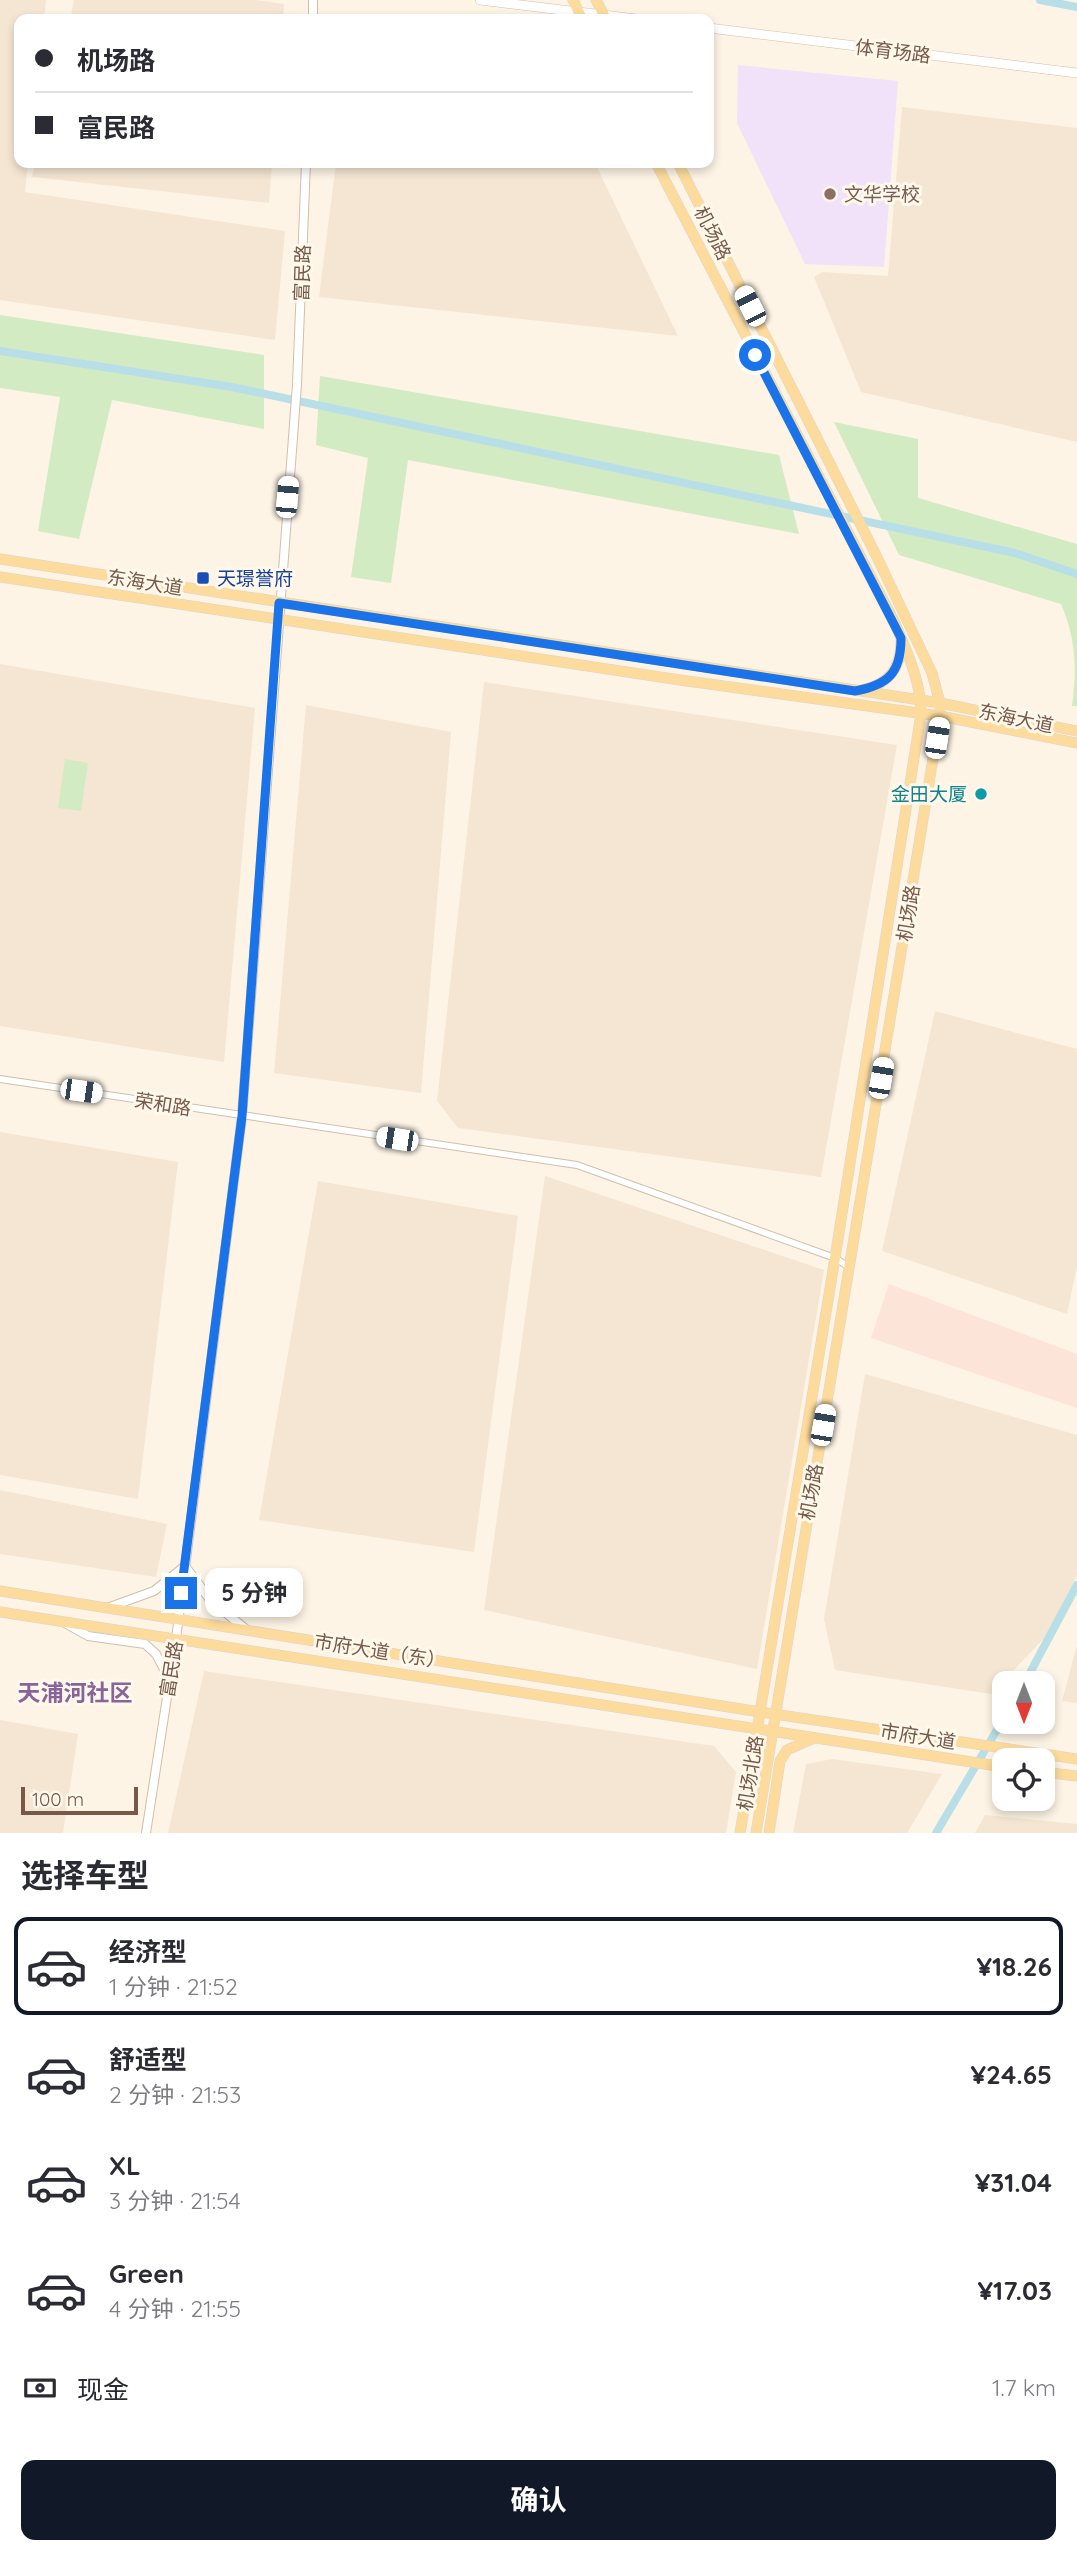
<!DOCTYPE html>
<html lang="zh">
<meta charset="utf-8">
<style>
body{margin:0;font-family:Quicksand,"Noto Sans SC",sans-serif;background:#f7f7f7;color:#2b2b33;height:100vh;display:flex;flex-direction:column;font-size:26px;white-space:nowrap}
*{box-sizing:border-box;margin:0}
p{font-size:23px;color:#7c7c81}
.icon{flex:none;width:38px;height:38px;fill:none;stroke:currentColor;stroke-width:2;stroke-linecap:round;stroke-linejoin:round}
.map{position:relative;height:1833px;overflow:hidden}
.sheet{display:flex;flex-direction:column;background:#fff;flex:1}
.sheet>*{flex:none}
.banner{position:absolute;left:14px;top:14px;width:700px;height:154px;border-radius:14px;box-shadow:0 4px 10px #0003;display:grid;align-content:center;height:154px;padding:0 21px;background:#fff}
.needle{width:46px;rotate:180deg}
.fabs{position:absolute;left:992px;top:1671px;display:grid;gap:14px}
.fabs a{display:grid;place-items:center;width:63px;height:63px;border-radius:14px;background:#fff;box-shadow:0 4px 10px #0003;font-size:35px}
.scale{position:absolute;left:21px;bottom:18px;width:117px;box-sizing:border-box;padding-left:7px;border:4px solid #765a49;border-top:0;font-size:19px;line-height:24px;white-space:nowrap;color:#765a49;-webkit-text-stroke:5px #fff8eb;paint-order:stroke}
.end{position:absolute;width:32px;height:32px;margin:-16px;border:9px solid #1a73e8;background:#fff;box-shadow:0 0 0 4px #fff}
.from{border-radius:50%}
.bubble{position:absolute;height:49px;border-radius:14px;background:#fff;box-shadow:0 4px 10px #0003;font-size:23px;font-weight:700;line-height:49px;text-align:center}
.car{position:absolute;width:21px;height:42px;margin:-21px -10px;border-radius:9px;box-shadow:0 0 5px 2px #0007;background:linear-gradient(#fff 24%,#345 0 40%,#fff 0 76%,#345 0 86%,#fff 0)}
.banner b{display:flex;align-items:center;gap:24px;height:66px;font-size:26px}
.banner b+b{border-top:2px solid #e1e1e2}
.banner i{width:18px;height:18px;background:#2b2b33}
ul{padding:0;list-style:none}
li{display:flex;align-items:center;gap:21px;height:98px;margin:0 14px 10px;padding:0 7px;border:4px solid transparent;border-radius:14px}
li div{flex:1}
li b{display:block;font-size:26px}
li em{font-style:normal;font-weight:700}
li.on{border-color:#111827}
li>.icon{width:63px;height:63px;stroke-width:1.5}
h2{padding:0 21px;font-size:32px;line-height:84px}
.pay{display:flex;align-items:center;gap:18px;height:77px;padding:0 21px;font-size:26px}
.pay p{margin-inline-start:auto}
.button{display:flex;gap:14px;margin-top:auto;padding:14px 21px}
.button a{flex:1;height:80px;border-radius:14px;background:#111827;color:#fff;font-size:28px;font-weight:700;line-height:80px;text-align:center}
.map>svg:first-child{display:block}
.residential{fill:#f5e6d3}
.commercial{fill:#fde4d8}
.education{fill:#f1e1f9}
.green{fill:#d2ebc3}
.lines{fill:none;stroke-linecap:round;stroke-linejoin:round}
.canal{stroke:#b8dfe7;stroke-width:8}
.minor-casing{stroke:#d1bead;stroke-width:8}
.tertiary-casing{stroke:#d1bead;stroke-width:10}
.secondary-casing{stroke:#d4beab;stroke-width:10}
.primary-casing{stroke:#dbd4d0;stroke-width:11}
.minor{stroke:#fff;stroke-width:6}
.tertiary{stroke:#fff;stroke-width:8}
.secondary{stroke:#fff;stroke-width:9}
.primary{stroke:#fddb9c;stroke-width:10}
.route{stroke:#1a73e8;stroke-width:9}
.education-dot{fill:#8d6e63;stroke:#fff8eb;stroke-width:2.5}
.transit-dot{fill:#1a4fb4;stroke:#fff8eb;stroke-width:2.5}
.culture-dot{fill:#0f9aa8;stroke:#fff8eb;stroke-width:2.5}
.labels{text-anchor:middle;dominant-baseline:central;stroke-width:6;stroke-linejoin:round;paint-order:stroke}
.street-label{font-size:19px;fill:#765a49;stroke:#fff8eb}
.education-label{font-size:19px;fill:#785e54;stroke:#fff8eb;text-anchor:start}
.transit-label{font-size:19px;fill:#164399;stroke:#fff8eb;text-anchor:start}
.culture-label{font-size:19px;fill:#0d838f;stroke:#fff8eb;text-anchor:end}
.quarter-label{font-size:23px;font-weight:bold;fill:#89649a;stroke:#fff8eb}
</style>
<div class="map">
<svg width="1077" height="1833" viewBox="0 0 1077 1833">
<rect width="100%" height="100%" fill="#fdf4e5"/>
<g class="residential">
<polygon points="0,0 46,0 44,19 19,19 19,163 28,163 25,192 285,231 275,340 0,300"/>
<polygon points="74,0 256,0 284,4 283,19 70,19"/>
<polygon points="902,107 1077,128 1077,442 861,392 814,277 822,272 888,276"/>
<polygon points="35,163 272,163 269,203 32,177"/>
<polygon points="336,163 595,163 678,336 319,297"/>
<polygon points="0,664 255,708 224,1062 0,1026"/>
<polygon points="484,682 897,745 821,1177 458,1128 437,1101"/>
<polygon points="306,705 451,732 421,1093 274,1073"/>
<polygon points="935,1011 1077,1049 1077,1266 1067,1314 882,1251"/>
<polygon points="0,1132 178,1162 138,1499 0,1475"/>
<polygon points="545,1176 824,1270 757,1669 484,1610"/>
<polygon points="318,1181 518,1216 474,1552 259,1520"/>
<polygon points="865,1374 1077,1435 1077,1575 1050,1632 991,1694 835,1670 824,1619"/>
<polygon points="0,1490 167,1524 156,1577 0,1554"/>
<polygon points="1077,1645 1077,1703 1062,1701"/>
<polygon points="204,1671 714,1746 736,1772 726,1833 168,1833"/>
<polygon points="0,1720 78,1734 63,1833 0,1833"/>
<polygon points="832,1759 942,1774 907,1833 793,1833 806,1764"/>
<polygon points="985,1815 1077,1824 1077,1833 975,1833"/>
</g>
<polygon class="commercial" points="889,1284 1077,1354 1077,1408 871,1338"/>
<polygon class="education" points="738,65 898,81 884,267 805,264 737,123"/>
<g class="green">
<polygon points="0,315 264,355 264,429 112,400 79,539 38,531 60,397 0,388"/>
<polygon points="320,376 779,455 799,534 408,460 391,583 351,577 368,458 316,445"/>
<path d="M834,422l84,17v59l159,46v162h-5c5,-36 4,-68 -11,-102l-162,-49z"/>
<polygon points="65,759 88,763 81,811 58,808"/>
</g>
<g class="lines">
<g class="canal">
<polyline points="1040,0 1077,7"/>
<polyline points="0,351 232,387 1015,553 1077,574"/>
<polyline points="1024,1684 1077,1585"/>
<polyline points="936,1833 1004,1718"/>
</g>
<defs>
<polyline id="minor" points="0,1079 577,1165 835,1258 849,1267"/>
<g id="tertiary">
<polyline points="313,19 313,0"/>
<polyline points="107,1608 154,1591 185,1566 211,1601 247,1630"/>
<polyline points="65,1623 88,1636 145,1644 156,1654 169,1679"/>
<polyline points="146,1833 176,1639 242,1116 297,384 306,163"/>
</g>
<g id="secondary">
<polyline points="480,0 636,19"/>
<polyline points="709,28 1077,73"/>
</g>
<g id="primary">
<polyline points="573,0 582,19"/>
<polyline points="596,0 606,19"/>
<path d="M656,163l238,458c13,31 27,60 27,93l-86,544 -95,575"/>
<polyline points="678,163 875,553 932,673 940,703 940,716 756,1833"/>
<polyline points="0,559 940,703 1077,731"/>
<polyline points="0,577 680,680 940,716 1077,743"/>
<path d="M862,690c26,-5 39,-22 39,-48"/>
<polyline points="0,1591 760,1712 1077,1759"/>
<polyline points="0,1612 1004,1767"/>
<polyline points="1043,1772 1077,1776"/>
<polyline points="769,1833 780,1761 787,1750 814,1738"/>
</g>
</defs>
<use href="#minor" class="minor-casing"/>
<use href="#tertiary" class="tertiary-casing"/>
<use href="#secondary" class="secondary-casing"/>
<use href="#primary" class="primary-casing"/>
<use href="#minor" class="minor"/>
<use href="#tertiary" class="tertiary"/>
<use href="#secondary" class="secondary"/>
<use href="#primary" class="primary"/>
</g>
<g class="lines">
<path class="route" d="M181,1593l61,-477 37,-513 576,88c33,-6 46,-18 46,-53l-146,-283"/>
</g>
<circle class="education-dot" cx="830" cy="194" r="7"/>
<rect class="transit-dot" x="196" y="571" width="14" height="14" rx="3.5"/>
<circle class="culture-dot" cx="981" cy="794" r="7"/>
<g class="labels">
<g class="street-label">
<text transform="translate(893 51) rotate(7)">体育场路</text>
<text transform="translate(713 233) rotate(63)">机场路</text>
<text transform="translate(302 273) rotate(-88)">富民路</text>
<text transform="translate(145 582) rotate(9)">东海大道</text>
<text transform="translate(1016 718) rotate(12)">东海大道</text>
<text transform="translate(908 913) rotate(-81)">机场路</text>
<text transform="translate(163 1104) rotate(9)">荣和路</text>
<text transform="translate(811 1492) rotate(-80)">机场路</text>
<text transform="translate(380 1651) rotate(9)">市府大道（东）</text>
<text transform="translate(171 1669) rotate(-81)">富民路</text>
<text transform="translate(918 1736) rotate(9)">市府大道</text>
<text transform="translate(750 1773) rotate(-81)">机场北路</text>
</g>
<g class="education-label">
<text x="844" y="194">文华学校</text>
</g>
<g class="transit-label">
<text x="217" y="578">天璟誉府</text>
</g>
<g class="culture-label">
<text x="967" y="794">金田大厦</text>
</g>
<g class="quarter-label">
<text x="75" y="1692">天浦河社区</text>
</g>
</g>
</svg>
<div class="fabs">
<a><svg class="needle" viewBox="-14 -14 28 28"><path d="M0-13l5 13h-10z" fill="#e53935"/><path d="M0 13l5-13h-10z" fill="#7c7c81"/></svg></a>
<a><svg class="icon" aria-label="locate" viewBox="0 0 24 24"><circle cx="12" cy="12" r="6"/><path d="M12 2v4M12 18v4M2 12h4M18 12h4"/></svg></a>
</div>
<div class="scale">100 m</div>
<i class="end from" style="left:755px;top:355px"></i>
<i class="end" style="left:181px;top:1593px"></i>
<div class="bubble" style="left:205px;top:1568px;width:98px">5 分钟</div>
<i class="car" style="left:750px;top:306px;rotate:333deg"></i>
<i class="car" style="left:287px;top:497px;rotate:5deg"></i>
<i class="car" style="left:937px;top:738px;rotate:9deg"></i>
<i class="car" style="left:881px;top:1078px;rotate:10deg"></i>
<i class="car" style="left:81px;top:1091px;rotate:98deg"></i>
<i class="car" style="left:397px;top:1139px;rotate:279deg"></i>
<i class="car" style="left:823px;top:1425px;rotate:10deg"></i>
<div class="banner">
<b><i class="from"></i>机场路</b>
<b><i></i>富民路</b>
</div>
</div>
<section class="sheet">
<h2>选择车型</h2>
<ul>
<li class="on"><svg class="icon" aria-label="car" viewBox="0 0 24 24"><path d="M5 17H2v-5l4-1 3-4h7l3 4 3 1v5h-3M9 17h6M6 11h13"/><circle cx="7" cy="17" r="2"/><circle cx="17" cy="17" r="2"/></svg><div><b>经济型</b><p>1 分钟 · 21:52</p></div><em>¥18.26</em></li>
<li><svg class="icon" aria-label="car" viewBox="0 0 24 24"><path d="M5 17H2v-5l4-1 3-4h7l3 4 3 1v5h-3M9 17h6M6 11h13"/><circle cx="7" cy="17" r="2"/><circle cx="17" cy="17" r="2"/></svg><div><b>舒适型</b><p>2 分钟 · 21:53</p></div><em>¥24.65</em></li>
<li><svg class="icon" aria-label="car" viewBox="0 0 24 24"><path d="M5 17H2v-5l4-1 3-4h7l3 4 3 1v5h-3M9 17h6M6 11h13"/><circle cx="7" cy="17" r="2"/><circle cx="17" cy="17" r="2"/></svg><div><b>XL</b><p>3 分钟 · 21:54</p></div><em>¥31.04</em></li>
<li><svg class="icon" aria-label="car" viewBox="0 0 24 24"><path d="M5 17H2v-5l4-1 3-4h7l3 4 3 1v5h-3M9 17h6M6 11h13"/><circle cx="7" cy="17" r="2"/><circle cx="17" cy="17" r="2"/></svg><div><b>Green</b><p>4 分钟 · 21:55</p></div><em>¥17.03</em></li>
</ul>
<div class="pay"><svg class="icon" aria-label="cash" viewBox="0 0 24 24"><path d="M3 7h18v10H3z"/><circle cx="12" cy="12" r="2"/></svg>现金<p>1.7 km</p></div>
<div class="button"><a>确认</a></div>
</section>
